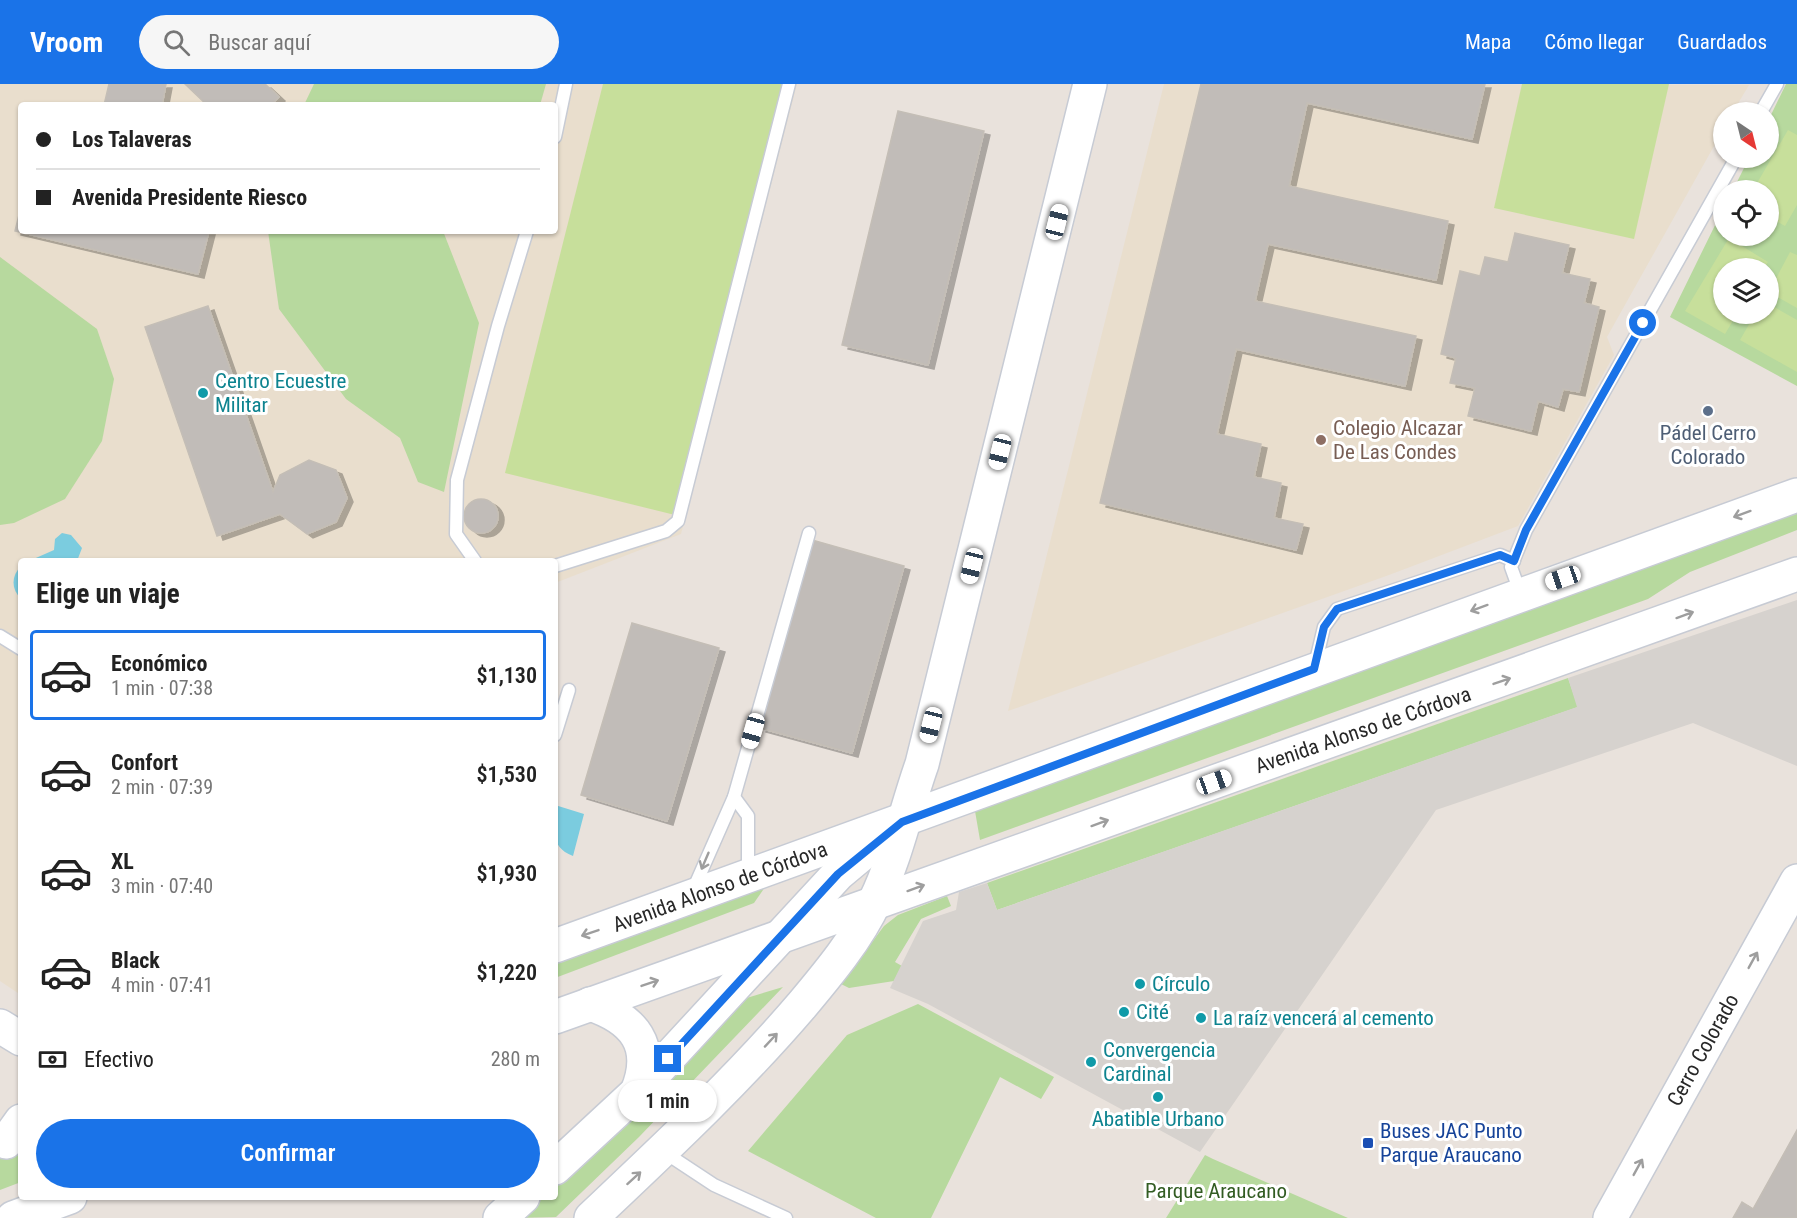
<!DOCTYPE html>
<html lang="es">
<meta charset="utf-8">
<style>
body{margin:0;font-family:"Roboto Condensed",sans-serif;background:#f6f6f6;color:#222;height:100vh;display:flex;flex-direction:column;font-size:22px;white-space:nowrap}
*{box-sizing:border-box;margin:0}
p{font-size:20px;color:#767676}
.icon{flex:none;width:33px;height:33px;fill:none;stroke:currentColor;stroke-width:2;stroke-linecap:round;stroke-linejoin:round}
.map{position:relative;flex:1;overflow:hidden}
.sheet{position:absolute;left:18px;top:474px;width:540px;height:642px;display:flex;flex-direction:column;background:#fff;border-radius:6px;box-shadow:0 2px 4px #0004}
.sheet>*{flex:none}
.hud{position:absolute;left:18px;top:18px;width:540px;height:132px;border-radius:6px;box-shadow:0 2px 4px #0004;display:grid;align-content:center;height:132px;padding:0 18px;background:#fff}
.needle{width:39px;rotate:145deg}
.fabs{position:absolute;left:1713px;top:18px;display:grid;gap:12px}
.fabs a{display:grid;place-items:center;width:66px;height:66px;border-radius:50%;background:#fff;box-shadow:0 2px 4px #0004;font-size:30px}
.end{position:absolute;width:27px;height:27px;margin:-14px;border:8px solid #1a73e8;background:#fff;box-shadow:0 0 0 3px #fff}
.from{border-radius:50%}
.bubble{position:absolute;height:42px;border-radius:21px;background:#fff;box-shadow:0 2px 4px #0004;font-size:20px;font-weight:600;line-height:42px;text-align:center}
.car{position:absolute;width:18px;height:36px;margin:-18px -9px;border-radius:8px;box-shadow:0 0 4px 2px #0007;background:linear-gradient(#fff 24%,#345 0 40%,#fff 0 76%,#345 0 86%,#fff 0)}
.hud b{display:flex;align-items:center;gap:21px;height:57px;font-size:22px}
.hud b+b{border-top:2px solid #e0e0e0}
.hud i{width:15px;height:15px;background:#222}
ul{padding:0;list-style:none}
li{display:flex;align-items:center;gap:18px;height:90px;margin:0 12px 9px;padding:0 6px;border:3px solid transparent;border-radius:6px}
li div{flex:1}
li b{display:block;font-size:22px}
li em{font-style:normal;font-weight:600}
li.active{border-color:#1a73e8}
li>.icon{width:54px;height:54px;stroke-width:1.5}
h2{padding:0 18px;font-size:27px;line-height:72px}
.pay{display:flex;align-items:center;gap:15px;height:66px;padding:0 18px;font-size:22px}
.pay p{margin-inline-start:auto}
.cta{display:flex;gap:12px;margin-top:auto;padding:12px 18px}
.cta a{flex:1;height:69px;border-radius:36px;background:#1a73e8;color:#fff;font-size:24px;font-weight:600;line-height:69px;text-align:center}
header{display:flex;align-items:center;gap:36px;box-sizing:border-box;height:84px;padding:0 30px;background:#1a73e8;color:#fff}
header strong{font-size:28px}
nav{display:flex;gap:33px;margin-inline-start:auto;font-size:21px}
.search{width:420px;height:54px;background:#f6f6f6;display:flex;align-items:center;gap:15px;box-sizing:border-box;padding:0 21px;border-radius:33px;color:#767676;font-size:22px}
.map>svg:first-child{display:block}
.education{fill:#e9decd;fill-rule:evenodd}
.green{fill:#b7d99e;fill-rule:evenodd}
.pitch{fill:#c7df9b}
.plaza{fill:#d6d2ce}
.water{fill:#7bccdf}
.building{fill:#c1bcb8;stroke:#c4beb6;stroke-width:1.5;filter:url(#shadow)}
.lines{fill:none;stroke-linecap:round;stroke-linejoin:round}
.lane-casing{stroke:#c7cbd4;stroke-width:15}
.secondary-casing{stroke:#c7cbd4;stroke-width:36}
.lane{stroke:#fff;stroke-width:12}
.secondary{stroke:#fff;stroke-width:33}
.oneway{stroke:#9e9e9e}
.route{stroke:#1a73e8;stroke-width:8}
.culture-dot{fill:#0f9aa8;stroke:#fff;stroke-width:2}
.service-dot{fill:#5c6f8a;stroke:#fff;stroke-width:2}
.education-dot{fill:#8d6e63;stroke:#fff;stroke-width:2}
.transit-dot{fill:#1a4fb4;stroke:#fff;stroke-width:2}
.labels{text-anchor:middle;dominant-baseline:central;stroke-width:6;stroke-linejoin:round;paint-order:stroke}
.culture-label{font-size:21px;fill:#0d838f;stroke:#fff;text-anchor:start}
.education-label{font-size:21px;fill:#785e54;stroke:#fff;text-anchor:start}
.service-label{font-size:21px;fill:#4e5e75;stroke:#fff}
.street-label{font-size:21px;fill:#282828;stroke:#fff}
.transit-label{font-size:21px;fill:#164399;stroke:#fff;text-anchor:start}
.park-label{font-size:21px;fill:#325c22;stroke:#fff}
</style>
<header>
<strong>Vroom</strong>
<div class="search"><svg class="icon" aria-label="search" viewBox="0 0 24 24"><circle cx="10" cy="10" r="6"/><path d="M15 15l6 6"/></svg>Buscar aquí</div>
<nav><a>Mapa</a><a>Cómo llegar</a><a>Guardados</a></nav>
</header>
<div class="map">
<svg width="1797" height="1134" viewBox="0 0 1797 1134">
<defs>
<filter id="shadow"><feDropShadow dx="6" dy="4" stdDeviation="0" flood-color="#0004"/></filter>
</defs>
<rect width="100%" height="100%" fill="#e9e2dc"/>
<g class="education">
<path d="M0,0h797l-116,450 -126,49v-22h-534v434l-21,-14zM21,21h534v126h-534z"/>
<polygon points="1164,0 1749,1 1733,28 1724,28 1723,46 1607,253 1614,271 1518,442 1389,491 1008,627"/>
</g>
<g class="green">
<polygon points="314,0 546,0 540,21 304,21"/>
<path d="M1786,0h11v302l-127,-69 53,-108 1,27h44v-46h-35l16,-32h19l1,-39zM1724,184h44v46h-44z"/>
<polygon points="268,147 443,147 479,239 444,408 418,398 400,354 346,315 279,225"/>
<polygon points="0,173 97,245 114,295 102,357 65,415 14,439 0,441"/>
<polygon points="1797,424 1797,446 1690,488 1648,515 980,756 975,727"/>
<polygon points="1568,594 1578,623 997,826 987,799"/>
<polygon points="769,787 763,806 754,819 555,894 555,864"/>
<polygon points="947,812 951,822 921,835 895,878 902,882 894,897 849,904 841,900 884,842 898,831"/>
<polygon points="783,903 639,1053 556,1133 514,1134 534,1113 555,1113 555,1091 740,916"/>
<polygon points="918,920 1054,993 1041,1015 1000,993 931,1134 876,1134 748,1067 847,951"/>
<polygon points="21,1064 21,1098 0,1106 0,1072"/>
<polygon points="1205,1071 1213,1075 1348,1134 1166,1134"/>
</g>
<g class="pitch">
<polygon points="603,0 784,0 675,431 505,389"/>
<polygon points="1522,0 1669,0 1634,155 1494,124"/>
<polygon points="1788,46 1797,51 1797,121 1785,142 1769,133 1768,106 1753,106"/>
<polygon points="1729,154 1768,178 1764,184 1724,184 1724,230 1737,230 1725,250 1685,227"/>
<polygon points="1790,168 1797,171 1797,224 1769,208"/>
<polygon points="1769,220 1797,236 1797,288 1740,256 1755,230 1768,230"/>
</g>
<polygon class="plaza" points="1797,516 1797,682 1693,639 1436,726 1200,1068 928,920 890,904 923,837 956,826 959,808 987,799 997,826 1577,623 1568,594"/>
<g class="water">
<polygon points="62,449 71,451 82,464 77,477 29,477 54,466 55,455"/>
<path d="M21,482v33c-10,-10 -10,-23 0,-33z"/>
<path d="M555,721l29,9 -11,42c-25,-10 -18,-28 -18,-51z"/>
</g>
<g class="building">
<polygon points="109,0 166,0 162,21 104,21"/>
<polygon points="185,0 265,0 279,13 271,21 207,21"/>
<polygon points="1201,0 1485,0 1472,55 1307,19 1289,102 1448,137 1436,196 1268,160 1255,217 1416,252 1405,302 1236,265 1217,350 1261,360 1254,393 1281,399 1274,434 1303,440 1296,466 1100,419"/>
<polygon points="898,27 984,47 928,281 842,261"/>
<polygon points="21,123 21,147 209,147 198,190 15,147"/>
<polygon points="1515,149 1569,161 1562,189 1590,195 1584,219 1599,223 1579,308 1563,305 1558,323 1538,317 1531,347 1468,332 1475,304 1450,299 1456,274 1441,270 1460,187 1480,192 1485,173 1508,178"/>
<polygon points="208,222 273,408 280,391 309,376 336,386 347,414 336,438 307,450 280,430 217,452 145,243"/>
<circle cx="481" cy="432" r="17"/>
<polygon points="812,456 904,482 852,669 760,644"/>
<polygon points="632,539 719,564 667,737 581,711"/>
<polygon points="1797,1046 1797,1134 1733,1134 1742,1118 1753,1125"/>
</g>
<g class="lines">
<defs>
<g id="lane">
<polyline points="1761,28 1777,0"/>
<polyline points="555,53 566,0"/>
<polyline points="475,477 456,450 457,396 498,242 527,147"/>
<polyline points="555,482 666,447 678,437 789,0"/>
<polyline points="1520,508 1511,483 1526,446 1736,74"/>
<polyline points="0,552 21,565"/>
<polyline points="1315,581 1324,543 1337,525 1500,471 1514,477"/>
<polyline points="555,651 569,606"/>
<polyline points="734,713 748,732 748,791"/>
<polyline points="693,806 734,713 809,449"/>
<polyline points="664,1068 714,1101 786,1134"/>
</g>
<g id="secondary">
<path d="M555,862c415,-147 827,-304 1242,-451"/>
<path d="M590,920c44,15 66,41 47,88"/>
<polyline points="555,933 1797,490"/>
<polyline points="0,942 21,955"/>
<polyline points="6,1058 21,1037"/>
<polyline points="555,1084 637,1008 838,790 880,755"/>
<polyline points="13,1134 70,1113"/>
<polyline points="500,1134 523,1113"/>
<path d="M591,1134c73,-69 146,-137 211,-213 26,-31 56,-67 73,-104 21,-43 31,-92 47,-137l168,-680"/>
<polyline points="1610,1134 1797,797"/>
</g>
</defs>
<use href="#lane" class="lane-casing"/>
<use href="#secondary" class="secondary-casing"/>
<use href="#lane" class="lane"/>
<use href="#secondary" class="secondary"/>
</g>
<defs><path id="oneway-shaft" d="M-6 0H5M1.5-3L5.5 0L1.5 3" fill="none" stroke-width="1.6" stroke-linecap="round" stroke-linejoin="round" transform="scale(1.5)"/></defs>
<g class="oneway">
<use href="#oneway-shaft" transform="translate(1742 430) rotate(160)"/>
<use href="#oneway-shaft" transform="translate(1479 524) rotate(160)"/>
<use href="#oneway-shaft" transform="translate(1685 531) rotate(-20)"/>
<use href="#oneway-shaft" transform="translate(1502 597) rotate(-19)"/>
<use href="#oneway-shaft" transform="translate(1100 739) rotate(-20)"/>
<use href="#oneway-shaft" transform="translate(705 777) rotate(113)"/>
<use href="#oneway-shaft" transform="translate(916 804) rotate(-20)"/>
<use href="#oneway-shaft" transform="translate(590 849) rotate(161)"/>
<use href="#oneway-shaft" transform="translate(1753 876) rotate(-61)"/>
<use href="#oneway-shaft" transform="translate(650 899) rotate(-19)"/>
<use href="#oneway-shaft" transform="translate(771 956) rotate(-47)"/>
<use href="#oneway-shaft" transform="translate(1638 1083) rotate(-61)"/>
<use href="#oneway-shaft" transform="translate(634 1094) rotate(-42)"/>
</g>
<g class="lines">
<polyline class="route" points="668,975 838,790 902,738 1314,585 1324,543 1337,525 1500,471 1514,477 1526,446 1643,239"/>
</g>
<g class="culture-dot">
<circle cx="203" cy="309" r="6"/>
<circle cx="1140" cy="900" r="6"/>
<circle cx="1124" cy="928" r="6"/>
<circle cx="1201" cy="934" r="6"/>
<circle cx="1091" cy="978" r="6"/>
<circle cx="1158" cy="1013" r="6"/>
</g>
<circle class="service-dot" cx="1708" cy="327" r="6"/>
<circle class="education-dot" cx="1321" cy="356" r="6"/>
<rect class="transit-dot" x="1362" y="1053" width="12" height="12" rx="3"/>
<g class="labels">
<g class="culture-label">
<text x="215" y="297">Centro Ecuestre<tspan x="215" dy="24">Militar</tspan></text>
<text x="1152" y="900">Círculo</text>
<text x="1136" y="928">Cité</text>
<text x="1213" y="934">La raíz vencerá al cemento</text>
<text x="1103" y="966">Convergencia<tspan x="1103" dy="24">Cardinal</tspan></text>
<text x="1158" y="1035" text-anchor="middle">Abatible Urbano</text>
</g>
<g class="education-label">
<text x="1333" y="344">Colegio Alcazar<tspan x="1333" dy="24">De Las Condes</tspan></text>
</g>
<g class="service-label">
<text x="1708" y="349">Pádel Cerro<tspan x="1708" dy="24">Colorado</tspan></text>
</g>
<g class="street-label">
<text transform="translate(1363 646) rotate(-19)">Avenida Alonso de Córdova</text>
<text transform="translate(720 803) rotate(-20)">Avenida Alonso de Córdova</text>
<text transform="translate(1703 966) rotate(-61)">Cerro Colorado</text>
</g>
<g class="transit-label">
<text x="1380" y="1047">Buses JAC Punto<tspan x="1380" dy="24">Parque Araucano</tspan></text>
</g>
<g class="park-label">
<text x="1216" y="1107">Parque Araucano</text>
</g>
</g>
</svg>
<div class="fabs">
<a><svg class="needle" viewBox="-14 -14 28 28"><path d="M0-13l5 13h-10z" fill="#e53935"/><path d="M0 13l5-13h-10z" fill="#767676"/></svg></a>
<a><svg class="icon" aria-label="locate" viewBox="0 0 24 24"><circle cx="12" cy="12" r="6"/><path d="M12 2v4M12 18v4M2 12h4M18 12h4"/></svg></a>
<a><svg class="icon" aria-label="layers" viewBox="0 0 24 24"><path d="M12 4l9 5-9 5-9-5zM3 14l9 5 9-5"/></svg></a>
</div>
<i class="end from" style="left:1643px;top:239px"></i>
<i class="end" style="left:668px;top:975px"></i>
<div class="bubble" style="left:618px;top:996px;width:99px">1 min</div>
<i class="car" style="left:1057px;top:138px;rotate:14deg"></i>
<i class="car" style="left:1000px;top:368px;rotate:194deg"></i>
<i class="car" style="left:972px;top:482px;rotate:194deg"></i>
<i class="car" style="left:1563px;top:494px;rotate:251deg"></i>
<i class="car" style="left:931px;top:641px;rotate:194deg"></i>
<i class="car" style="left:753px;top:647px;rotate:196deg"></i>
<i class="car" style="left:1214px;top:698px;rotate:70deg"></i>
<div class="hud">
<b><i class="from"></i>Los Talaveras</b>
<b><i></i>Avenida Presidente Riesco</b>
</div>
<section class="sheet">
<h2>Elige un viaje</h2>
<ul>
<li class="active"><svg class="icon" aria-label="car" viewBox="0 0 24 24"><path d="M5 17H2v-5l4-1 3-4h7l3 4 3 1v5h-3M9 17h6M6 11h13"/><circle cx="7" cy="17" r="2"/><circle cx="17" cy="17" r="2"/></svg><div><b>Económico</b><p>1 min · 07:38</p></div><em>$1,130</em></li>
<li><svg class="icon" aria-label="car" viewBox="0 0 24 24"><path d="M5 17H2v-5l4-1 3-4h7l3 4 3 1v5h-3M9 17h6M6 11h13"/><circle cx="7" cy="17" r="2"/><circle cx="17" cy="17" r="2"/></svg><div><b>Confort</b><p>2 min · 07:39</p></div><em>$1,530</em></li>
<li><svg class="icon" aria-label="car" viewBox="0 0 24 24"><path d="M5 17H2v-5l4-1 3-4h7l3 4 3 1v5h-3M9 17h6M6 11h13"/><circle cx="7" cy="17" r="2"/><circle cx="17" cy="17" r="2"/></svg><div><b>XL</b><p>3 min · 07:40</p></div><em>$1,930</em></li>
<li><svg class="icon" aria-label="car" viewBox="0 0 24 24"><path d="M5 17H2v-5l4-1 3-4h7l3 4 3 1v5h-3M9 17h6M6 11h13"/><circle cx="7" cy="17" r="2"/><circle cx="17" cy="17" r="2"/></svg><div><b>Black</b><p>4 min · 07:41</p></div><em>$1,220</em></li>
</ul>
<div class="pay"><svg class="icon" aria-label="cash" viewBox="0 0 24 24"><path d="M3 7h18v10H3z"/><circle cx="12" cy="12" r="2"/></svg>Efectivo<p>280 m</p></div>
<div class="cta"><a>Confirmar</a></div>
</section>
</div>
